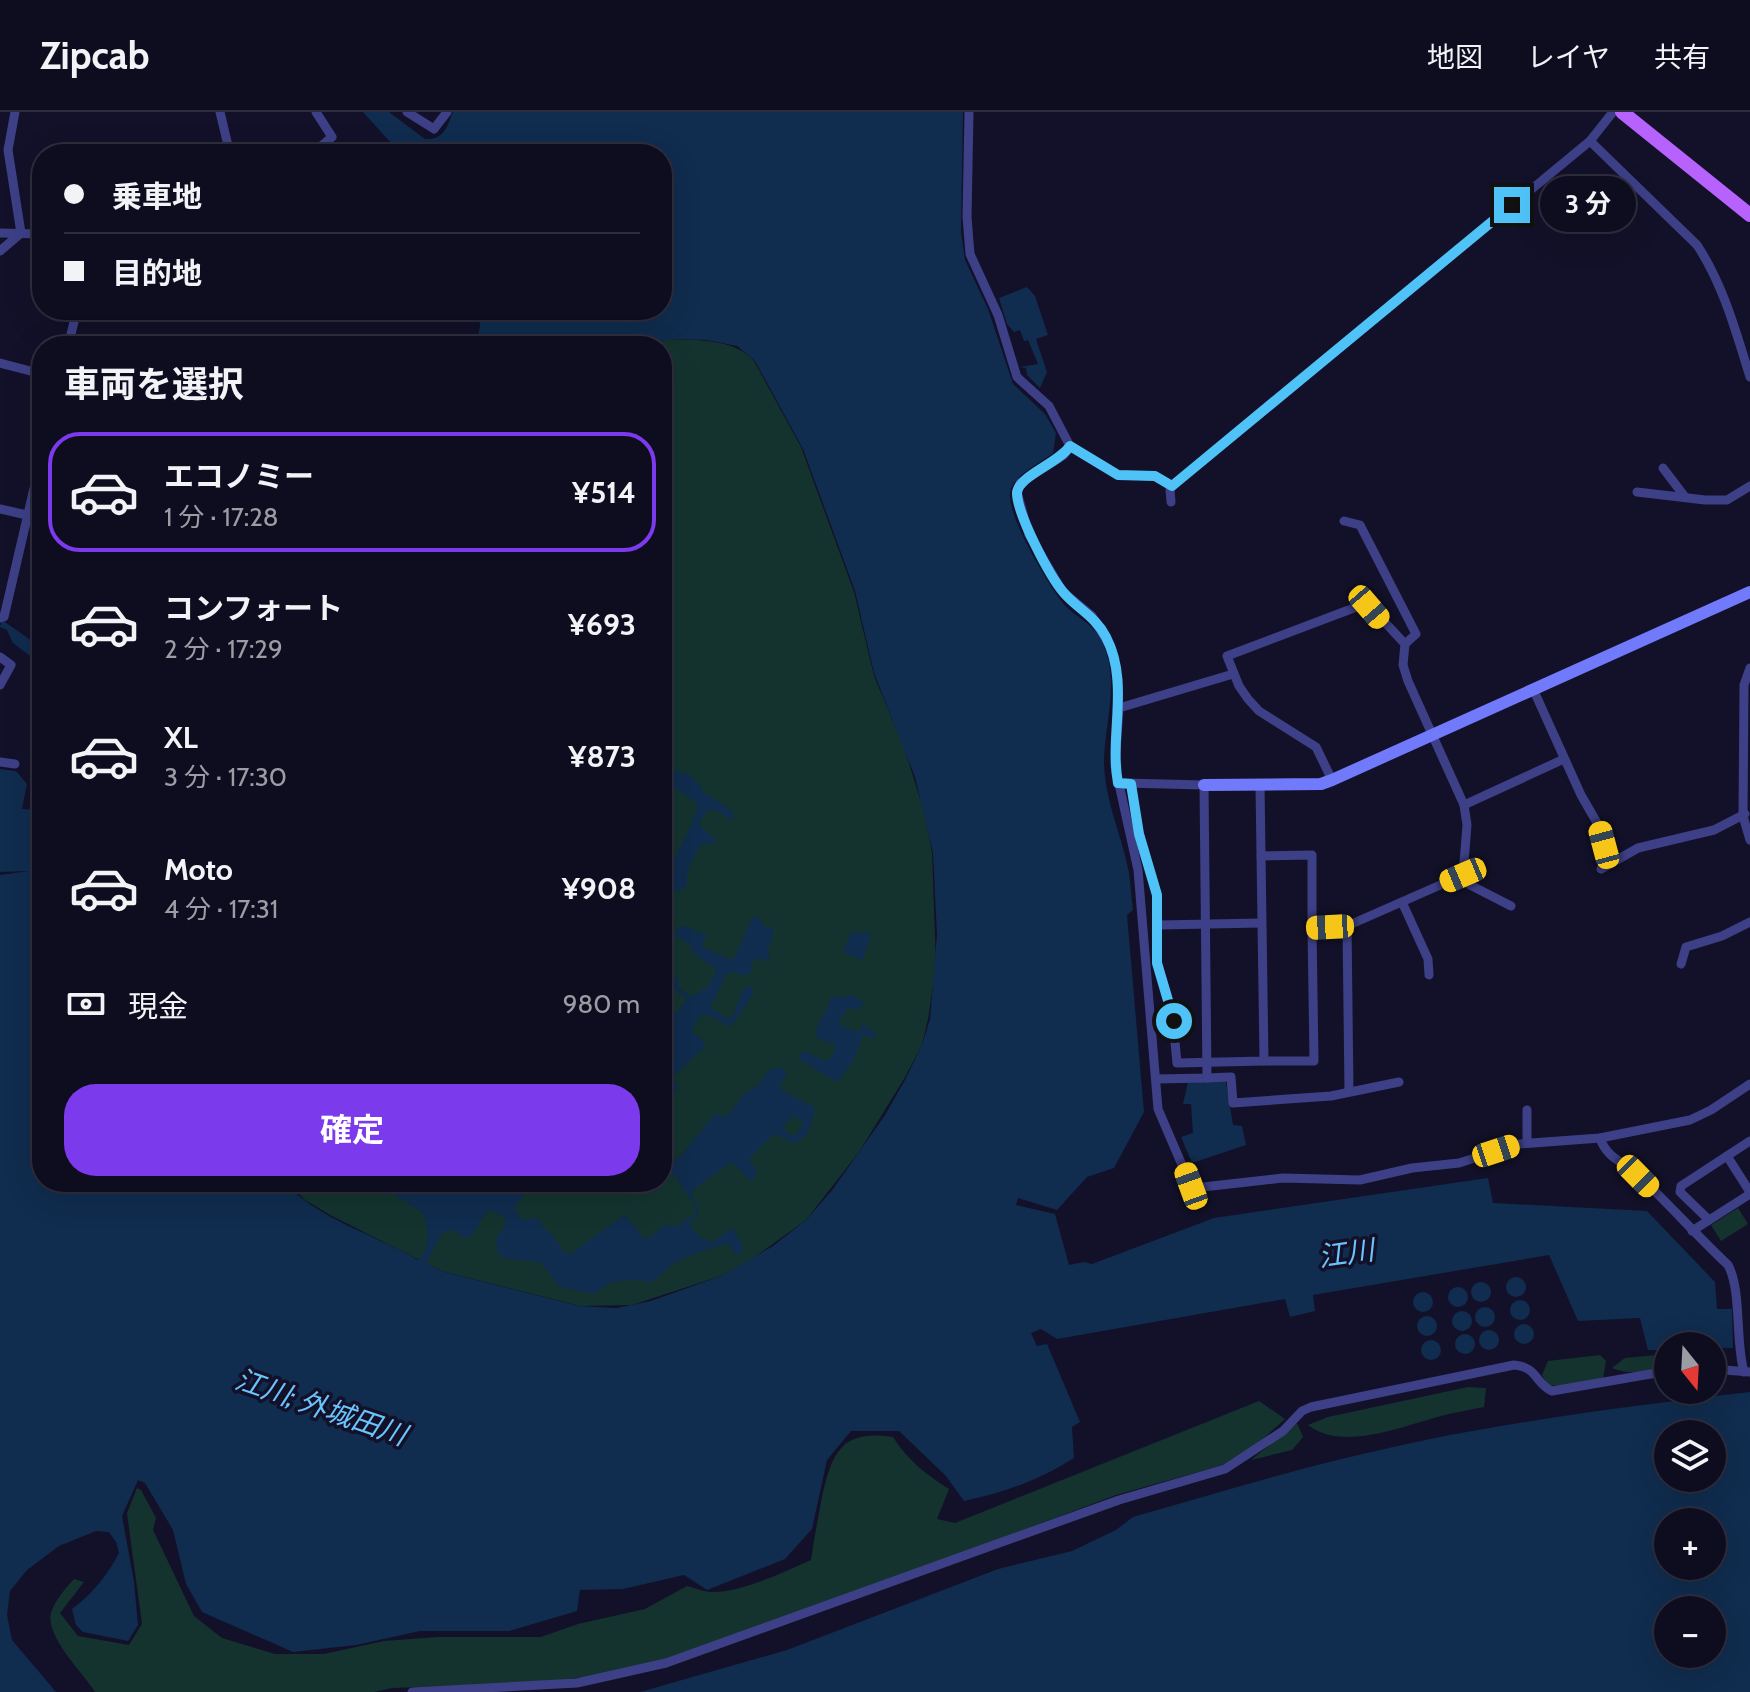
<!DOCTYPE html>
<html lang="ja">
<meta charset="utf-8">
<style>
body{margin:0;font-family:Cabin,"Noto Sans JP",sans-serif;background:#1c1b2c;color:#f1f3f6;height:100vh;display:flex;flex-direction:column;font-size:30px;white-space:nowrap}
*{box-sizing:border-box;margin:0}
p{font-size:26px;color:#9b9ca4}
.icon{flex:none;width:44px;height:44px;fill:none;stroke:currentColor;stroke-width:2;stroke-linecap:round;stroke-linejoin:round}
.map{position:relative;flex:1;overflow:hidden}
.drawer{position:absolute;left:32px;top:224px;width:640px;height:856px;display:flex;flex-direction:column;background:#0e0d1f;border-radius:32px;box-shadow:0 8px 32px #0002,0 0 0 2px #2e2d3d}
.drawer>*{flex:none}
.guide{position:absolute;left:32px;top:32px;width:640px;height:176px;border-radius:32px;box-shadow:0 8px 32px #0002,0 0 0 2px #2e2d3d;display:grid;align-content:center;height:176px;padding:0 32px;background:#0e0d1f}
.needle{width:52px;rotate:162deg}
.fabs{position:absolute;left:1654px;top:1220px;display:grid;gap:16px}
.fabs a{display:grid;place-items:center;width:72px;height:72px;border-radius:50%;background:#0e0d1f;box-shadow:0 8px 32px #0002,0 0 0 2px #2e2d3d;font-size:40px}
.end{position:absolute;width:36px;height:36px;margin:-18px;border:10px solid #4fc3f7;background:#111;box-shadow:0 0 0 4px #111}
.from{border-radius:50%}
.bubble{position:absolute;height:56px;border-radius:28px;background:#0e0d1f;box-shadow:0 8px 32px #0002,0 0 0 2px #2e2d3d;font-size:26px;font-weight:700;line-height:56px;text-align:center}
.car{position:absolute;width:24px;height:48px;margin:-24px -12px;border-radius:10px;box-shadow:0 0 6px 2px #0007;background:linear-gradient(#f5c518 24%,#345 0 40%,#f5c518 0 76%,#345 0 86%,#f5c518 0)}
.guide b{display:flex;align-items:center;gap:28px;height:76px;font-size:30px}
.guide b+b{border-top:2px solid #2e2d3d}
.guide i{width:20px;height:20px;background:#f1f3f6}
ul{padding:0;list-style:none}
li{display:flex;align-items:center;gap:24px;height:120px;margin:0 16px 12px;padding:0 16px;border:4px solid transparent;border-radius:32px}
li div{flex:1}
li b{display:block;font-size:30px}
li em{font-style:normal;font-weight:700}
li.selected{border-color:#7c3aed}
li>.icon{width:72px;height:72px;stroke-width:1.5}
h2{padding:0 32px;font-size:36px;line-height:96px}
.pay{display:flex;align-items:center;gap:20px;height:88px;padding:0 32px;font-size:30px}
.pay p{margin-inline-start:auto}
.button{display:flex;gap:16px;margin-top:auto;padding:16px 32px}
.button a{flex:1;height:92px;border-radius:32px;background:#7c3aed;color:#fff;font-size:32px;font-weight:700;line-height:92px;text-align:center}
header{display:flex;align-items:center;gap:48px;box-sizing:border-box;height:112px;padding:0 40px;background:#0e0d1f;border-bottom:2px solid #2e2d3d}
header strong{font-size:38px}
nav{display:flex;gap:44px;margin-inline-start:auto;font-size:28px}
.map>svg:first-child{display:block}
.green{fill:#14332f}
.water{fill:#102c4e;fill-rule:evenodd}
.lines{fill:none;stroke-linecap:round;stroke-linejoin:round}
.street{stroke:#3d4087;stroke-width:9}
.secondary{stroke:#727afc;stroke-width:12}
.primary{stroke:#b762fc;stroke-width:14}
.route{stroke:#4fc3f7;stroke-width:10}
.labels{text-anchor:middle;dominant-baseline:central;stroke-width:7;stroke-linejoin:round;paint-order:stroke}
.water-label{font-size:28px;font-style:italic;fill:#69c4fc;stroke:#131129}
</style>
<header>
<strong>Zipcab</strong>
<nav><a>地図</a><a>レイヤ</a><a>共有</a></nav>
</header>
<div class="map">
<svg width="1750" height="1580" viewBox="0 0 1750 1580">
<rect width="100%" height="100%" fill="#131129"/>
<g class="green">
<path d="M670,227c29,2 63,-1 84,22l47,86 53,145 20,84 30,71 22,71 6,35 4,112 -8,54 -6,26 -18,34 -45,73 -53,68 -61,44 -24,12 -89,29 -52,1 -139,-35 -111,-56 -25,-15 -18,-18h375v-836h-23z"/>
<polygon points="1738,1096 1748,1112 1721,1129 1711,1113"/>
<path d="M1668,1242v12c-21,5 -35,10 -56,2l13,-10z"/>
<polygon points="1600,1243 1606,1249 1603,1267 1561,1274 1548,1273 1542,1263 1548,1249"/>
<path d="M1468,1275l18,1 -2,19c-14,3 -29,5 -43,9 -37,10 -99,36 -133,9l20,-8z"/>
<path d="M1259,1289l26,18 -28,25 -34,21 -107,30 -227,85 -215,77 -80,19 -59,7 -143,5 -18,4h-279c-12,-20 -53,-58 -43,-82 4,-11 14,-22 22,-31l10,3 -24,31 18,23 51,9 13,-21 -15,-111 10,-25 4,2 15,28 -3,12 41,86 28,22 53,16h49l60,-13 53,-4h104l37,-13 67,-15 42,-23c8,2 17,6 25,6 26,2 74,-21 99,-32 3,-21 7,-42 11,-63 10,-44 19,-68 71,-60 14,23 34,38 56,52l-12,30 18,4z"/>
<polygon points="1297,1311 1303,1325 1292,1338 1251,1348"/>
</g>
<g class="water">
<path d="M363,0h26l36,27c20,1 22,-13 28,-27h510l-2,120 4,28 23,49 25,75 32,30 11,19 -3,20c-12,10 -41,22 -43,40 -2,25 37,89 52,109 12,15 29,19 39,38 20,37 4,81 3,120 0,40 18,75 25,113 2,12 2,25 4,37l-6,5 17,197 -30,56 -27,9 -30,33 -39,-12 -2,7 39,9 14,51 15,-3 8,2 122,-46 274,-40 5,25 154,8 68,71 2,27h15l1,39 -65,-2v4h-20l-8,-32 -62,3 -29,-66 -236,40 2,16 -25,6 -5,-18 -228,40 -16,-10 -10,4 6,13 10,-2 33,78 -8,5 2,31c-35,22 -70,35 -110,43l-18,-25 -47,-45h-48l-24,29 -15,69 -27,30 -78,31 -23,-15 -61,14 -43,1 -3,21 -68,20h-89l-64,14 -63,7 -91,-40 -16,-28 -13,-54 -28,-47 -7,-3 -16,36 12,66 4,43 -10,16 -45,-9 -7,-7 -4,-16c21,-16 34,-32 47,-56l-3,-11 -7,-10 -13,-1 -37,15 -32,24 -17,21 -3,24 5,25 44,52h-56v-817l29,-4 -29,1v-103l16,2 11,13 -5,25 20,1v372h244c23,33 96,56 132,78 13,-13 11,-31 5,-47l-35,-22 -7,-9h152l-19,26 8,12 15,-2 6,9 9,7 12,19 6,1 55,-39 19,23 4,1 17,-14 16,1 2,-5 12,-6v-10l-27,-39 1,-3 12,-7 34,-42 11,3 19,-24 13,-7 10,-15 13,-5 6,7 -7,12 2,5 33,18c-4,16 -4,29 -22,35l-17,-9 -4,2 -23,23 8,13 -5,10 -21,-20 -41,30 7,13 1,11 -8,5c1,11 12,19 23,21l19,-14 11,18 -2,8h-6l-6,-10c-11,0 -54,16 -61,24 -7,7 -9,11 -20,15l-6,-4 -31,3 -17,12 -34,-7 -20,-25 -32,-3 -10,-5 -2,-14 10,-18 -2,-5 -13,-7c-18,11 -14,42 -39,19l-9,3 -17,31 15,8 138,35 37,2 35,-7 70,-25 52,-30 33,-26 27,-31 52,-74 20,-35 17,-35 8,-26 7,-84 -4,-82 -18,-76 -41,-104 -19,-82 -52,-142 -48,-88 -18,-15 -31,-6 -34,-1 -36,7h-160l4,-20 -1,-16h183v-156h-261zM793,1003l11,8 -10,14 -11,-9z"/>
<polygon points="1027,175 1035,184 1048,223 1036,227 1047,260 1040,276 1027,263 1026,256 1020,255 1038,252 1028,228 1024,229 1020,218 1014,220 1007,212 999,186"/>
<polygon points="2,508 42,536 42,553 13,531 7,518 0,515"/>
<path d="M672,657l20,7 13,18 15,8 11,9 4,7 -4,2 -15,-10h-8l-10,14 15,13 3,6 -15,1 -14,27v13l-3,4 -14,6 -8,14c0,-37 25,-67 36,-100l-3,-7 -22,-14 -1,-8 -8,-7z"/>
<polygon points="757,804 766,816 773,815 774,818 768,838 770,850 757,846 752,850 751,861 743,864 736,860 727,861 710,896 729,907 733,904 743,878 747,874 752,875 754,881 731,915 705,902 700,904 691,919 705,930 705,934 673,965 678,974 669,991 662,997 668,985 662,979 662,908 677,900 687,887 672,875 672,868 678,862 678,876 691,884 696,883 702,877 706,877 717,858 692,840 691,833 674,823 678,816 683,814 705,823 707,825 702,831 703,835 730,848 734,846 752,806"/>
<polygon points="856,820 868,821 871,825 862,848 843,840 850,822"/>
<path d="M849,882l15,8 -5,8 -11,-2 -9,13 2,5 18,6 4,-8 14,10 -3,4 -11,-4 -10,28 -16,20 -37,-22v-6l4,-3 22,10 5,-3 5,-11 -3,-3 -17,-7c-1,-15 13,-25 15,-40h13z"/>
<polygon points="1188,970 1226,970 1233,1013 1242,1014 1246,1033 1192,1051 1181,1025 1193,1021 1191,992 1183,992"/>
<circle cx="1516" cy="1175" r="10"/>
<circle cx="1481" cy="1180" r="10"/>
<circle cx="1458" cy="1185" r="10"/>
<circle cx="1423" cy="1190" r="10"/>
<circle cx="1520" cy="1198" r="10"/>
<circle cx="1485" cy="1205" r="10"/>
<circle cx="1462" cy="1209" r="10"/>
<circle cx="1427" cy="1214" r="10"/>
<circle cx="1524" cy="1222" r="10"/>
<circle cx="1489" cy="1228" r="10"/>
<circle cx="1465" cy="1232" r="10"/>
<circle cx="1431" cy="1238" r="10"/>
<path d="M1750,1280v300h-1110l147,-42 211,-81 74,-18 44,-21 17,-13c78,-22 155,-46 234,-64 126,-30 255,-46 383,-61zM1668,1322h44v44h-44zM1668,1410h44v44h-44zM1668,1498h44v44h-44z"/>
</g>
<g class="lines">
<g class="street">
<polyline points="220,0 230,42"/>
<polyline points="407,0 434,17 447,0"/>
<polyline points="969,0 967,105 970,142 998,203 1017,265 1049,294 1070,334 1118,363 1155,364 1172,374"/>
<path d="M1613,0l-23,29 107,104c26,39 39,87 53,132"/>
<polyline points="301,42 320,35 332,25 316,0"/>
<polyline points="0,121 42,122"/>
<polyline points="0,139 21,121 8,38 15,0"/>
<polyline points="68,234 77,198"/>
<polyline points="0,251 42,262"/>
<polyline points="1070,334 1064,343 1020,371 1017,380 1029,423 1063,480 1092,504 1112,538 1116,557 1119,596 1115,654 1138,758 1158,997 1191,1074 1194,1076 1283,1066 1360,1068 1412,1056 1459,1051 1519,1032 1600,1026 1690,1008 1711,998 1750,972"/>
<polyline points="1663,356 1685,385"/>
<polyline points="1637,380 1705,388 1727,388 1750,374"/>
<polyline points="1171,390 1170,378 1172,374 1590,29"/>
<polyline points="0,397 27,403"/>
<polyline points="1344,409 1360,413 1416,522 1405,532 1403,553 1408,569 1464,693 1467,713 1463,763"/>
<polyline points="0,506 4,505 42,342"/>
<polyline points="0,545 11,553 0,573"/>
<polyline points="1750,556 1744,573 1743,704 1750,728"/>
<polyline points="1534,579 1581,683 1600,716 1608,752"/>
<polyline points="1119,596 1233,562"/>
<polyline points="0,650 15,652"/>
<polyline points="1332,668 1316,635 1259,599 1248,587 1239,574 1227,544 1367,491 1405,532"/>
<polyline points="1125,671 1204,673 1207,966 1156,967"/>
<polyline points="1131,672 1139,722 1157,783 1157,851 1172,899 1177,951 1264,949 1260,673"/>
<polyline points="1464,693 1564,647"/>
<polyline points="1261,744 1312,743 1312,816 1347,814"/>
<polyline points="1601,757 1638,736 1714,718 1745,702"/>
<polyline points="1463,763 1470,773 1511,794"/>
<polyline points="1402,790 1428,847 1429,863"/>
<polyline points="1159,813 1261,811"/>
<polyline points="1681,852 1686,835 1722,824 1750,810"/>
<polyline points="1264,949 1314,949 1312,816"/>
<polyline points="1207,966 1231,965 1233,991 1331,984 1399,970"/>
<polyline points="1349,980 1347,814 1463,763"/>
<polyline points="1527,998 1527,1031"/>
<path d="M1600,1026c7,21 24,24 39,38 31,29 58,60 89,89 14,26 7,76 16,107"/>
<polyline points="1727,1044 1750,1080"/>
<polyline points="1709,1108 1680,1080 1681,1074 1750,1029"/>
<polyline points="1692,1119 1750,1082"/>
<polyline points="1712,1257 1750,1260"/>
<path d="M412,1580l165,-9 89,-20 453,-163 106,-31 58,-38 19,-20 9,-4 203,-42c24,2 21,19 38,26l116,-20"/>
</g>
<polyline class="secondary" points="1204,673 1321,672 1332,668 1750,480"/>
<polyline class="primary" points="1622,0 1750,103"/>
</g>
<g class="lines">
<path class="route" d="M1174,909l-17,-58v-68l-18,-61 -8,-50 -13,-1c-9,-48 12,-100 -12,-146 -10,-20 -28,-28 -42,-44 -14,-16 -47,-79 -47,-100 1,-17 42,-30 53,-47l48,29 37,1 17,10 340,-281"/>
</g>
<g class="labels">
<g class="water-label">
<text transform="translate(1346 1141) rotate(-8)">江川</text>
<text transform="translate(321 1295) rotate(19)">江川; 外城田川</text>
</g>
</g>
</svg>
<div class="fabs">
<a><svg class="needle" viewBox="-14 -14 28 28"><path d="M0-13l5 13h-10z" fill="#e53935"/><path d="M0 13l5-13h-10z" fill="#9b9ca4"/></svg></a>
<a><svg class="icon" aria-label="layers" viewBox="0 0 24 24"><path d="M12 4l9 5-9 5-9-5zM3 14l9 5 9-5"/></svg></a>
<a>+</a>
<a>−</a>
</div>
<i class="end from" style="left:1174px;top:909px"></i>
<i class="end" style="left:1512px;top:93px"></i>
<div class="bubble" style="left:1540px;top:64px;width:96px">3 分</div>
<i class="car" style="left:1369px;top:495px;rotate:139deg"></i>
<i class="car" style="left:1604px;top:733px;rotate:345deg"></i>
<i class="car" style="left:1463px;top:763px;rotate:247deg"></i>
<i class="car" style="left:1330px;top:815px;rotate:267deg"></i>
<i class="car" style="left:1496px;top:1039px;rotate:72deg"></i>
<i class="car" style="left:1638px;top:1064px;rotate:135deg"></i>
<i class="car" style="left:1191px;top:1074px;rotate:340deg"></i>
<div class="guide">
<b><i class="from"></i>乗車地</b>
<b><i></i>目的地</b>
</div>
<section class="drawer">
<h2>車両を選択</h2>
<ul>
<li class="selected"><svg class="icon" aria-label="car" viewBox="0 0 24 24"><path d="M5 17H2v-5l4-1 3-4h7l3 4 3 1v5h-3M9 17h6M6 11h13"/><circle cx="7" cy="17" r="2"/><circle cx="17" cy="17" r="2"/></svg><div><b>エコノミー</b><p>1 分 · 17:28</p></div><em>¥514</em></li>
<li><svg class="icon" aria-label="car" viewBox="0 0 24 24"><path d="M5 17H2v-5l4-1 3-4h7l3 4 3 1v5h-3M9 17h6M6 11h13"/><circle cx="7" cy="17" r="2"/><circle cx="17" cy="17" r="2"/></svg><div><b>コンフォート</b><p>2 分 · 17:29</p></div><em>¥693</em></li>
<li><svg class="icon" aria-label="car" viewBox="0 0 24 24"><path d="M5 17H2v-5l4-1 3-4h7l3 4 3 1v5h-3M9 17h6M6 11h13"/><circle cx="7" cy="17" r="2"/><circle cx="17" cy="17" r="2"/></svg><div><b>XL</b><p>3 分 · 17:30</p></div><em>¥873</em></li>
<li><svg class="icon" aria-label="car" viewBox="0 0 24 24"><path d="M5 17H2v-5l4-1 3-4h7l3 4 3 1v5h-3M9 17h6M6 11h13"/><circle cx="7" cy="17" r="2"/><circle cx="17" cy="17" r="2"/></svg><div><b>Moto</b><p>4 分 · 17:31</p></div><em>¥908</em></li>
</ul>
<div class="pay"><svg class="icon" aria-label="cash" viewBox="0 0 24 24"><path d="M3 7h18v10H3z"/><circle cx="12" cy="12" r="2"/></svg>現金<p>980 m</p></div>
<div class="button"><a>確定</a></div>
</section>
</div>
